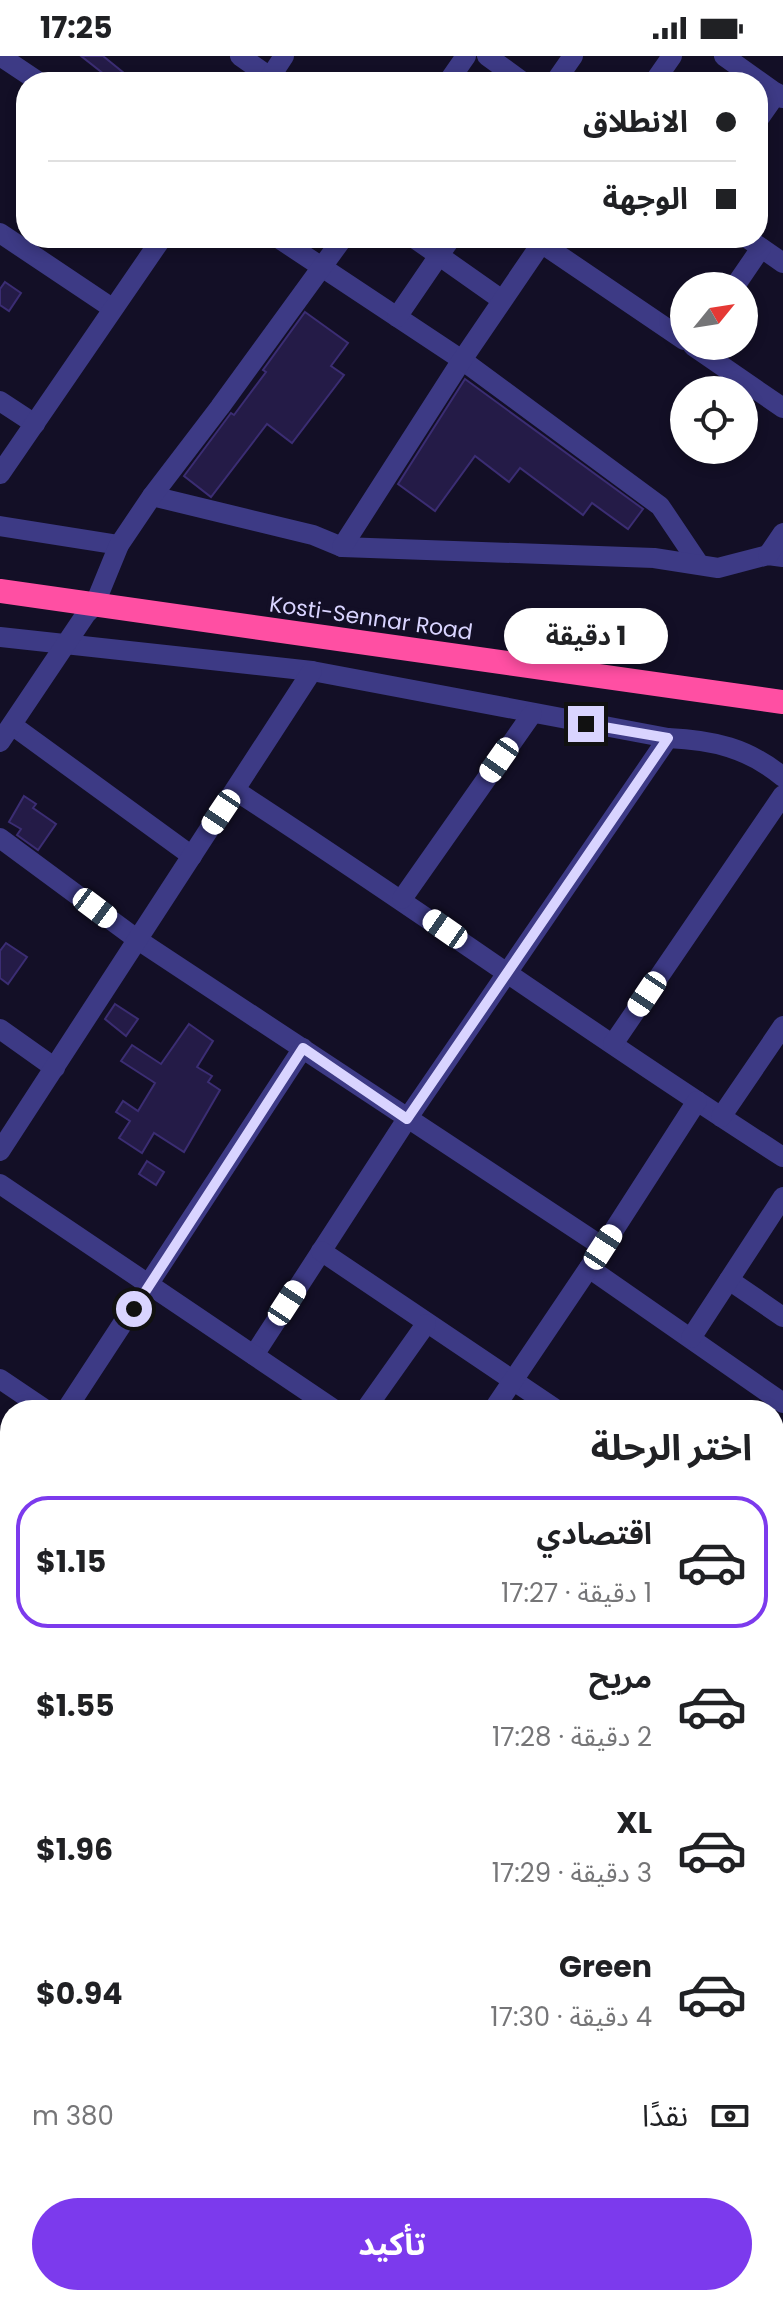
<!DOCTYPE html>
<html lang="ar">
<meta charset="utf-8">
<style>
body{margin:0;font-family:Poppins,"Noto Sans Arabic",sans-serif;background:#f6f6f6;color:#202124;direction:rtl;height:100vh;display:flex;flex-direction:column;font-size:30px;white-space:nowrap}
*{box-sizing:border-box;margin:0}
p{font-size:26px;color:#757577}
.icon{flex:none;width:44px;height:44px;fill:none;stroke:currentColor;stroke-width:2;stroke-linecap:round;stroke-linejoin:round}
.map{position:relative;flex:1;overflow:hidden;direction:ltr}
.side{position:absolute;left:0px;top:1344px;width:784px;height:906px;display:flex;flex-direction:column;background:#fff;border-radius:32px 32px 0 0;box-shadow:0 4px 12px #0003;direction:rtl}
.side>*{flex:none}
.hud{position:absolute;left:16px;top:16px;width:752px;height:176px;border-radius:32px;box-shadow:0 4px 12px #0003;direction:rtl;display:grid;align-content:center;height:176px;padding:0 32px;background:#fff}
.needle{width:52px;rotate:60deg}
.fabs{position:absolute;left:670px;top:216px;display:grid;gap:16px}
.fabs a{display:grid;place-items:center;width:88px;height:88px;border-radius:50%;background:#fff;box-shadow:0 4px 12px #0003;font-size:40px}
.end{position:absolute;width:36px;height:36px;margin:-18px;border:10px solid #d9d4ff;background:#111;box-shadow:0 0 0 4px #111}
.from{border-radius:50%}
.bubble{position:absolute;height:56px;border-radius:28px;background:#fff;box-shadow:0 4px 12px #0003;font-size:26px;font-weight:700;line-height:56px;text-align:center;direction:rtl}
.car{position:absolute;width:24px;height:48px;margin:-24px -12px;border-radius:10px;box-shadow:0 0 6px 2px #0007;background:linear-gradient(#fff 24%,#345 0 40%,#fff 0 76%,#345 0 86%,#fff 0)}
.hud b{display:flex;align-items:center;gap:28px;height:76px;font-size:30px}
.hud b+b{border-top:2px solid #e0e0e0}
.hud i{width:20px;height:20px;background:#202124}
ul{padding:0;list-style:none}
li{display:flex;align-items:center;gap:24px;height:132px;margin:0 16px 12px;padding:0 16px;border:4px solid transparent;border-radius:32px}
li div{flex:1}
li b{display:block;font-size:30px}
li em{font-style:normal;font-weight:700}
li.on{border-color:#7c3aed}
li>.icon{width:72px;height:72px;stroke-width:1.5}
h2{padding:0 32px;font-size:36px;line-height:96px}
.pay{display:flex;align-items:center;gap:20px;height:88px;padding:0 32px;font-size:30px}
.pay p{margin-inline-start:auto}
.action{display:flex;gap:16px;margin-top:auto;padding:16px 32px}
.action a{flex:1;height:92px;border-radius:48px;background:#7c3aed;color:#fff;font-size:32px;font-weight:700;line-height:92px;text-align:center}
.status{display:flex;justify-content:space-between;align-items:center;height:56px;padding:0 40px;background:#fff;direction:ltr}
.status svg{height:22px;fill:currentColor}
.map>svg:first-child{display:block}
.building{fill:#241b47;stroke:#3b2d73;stroke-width:2}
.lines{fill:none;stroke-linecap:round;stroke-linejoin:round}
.minor{stroke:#3d3a85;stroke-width:20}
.highway{stroke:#ff4fa3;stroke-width:24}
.route{stroke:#d9d4ff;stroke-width:10}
.labels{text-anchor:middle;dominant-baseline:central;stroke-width:8;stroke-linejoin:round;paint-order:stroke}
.street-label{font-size:22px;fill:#d9d4ff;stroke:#130f26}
</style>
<div class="status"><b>17:25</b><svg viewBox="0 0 49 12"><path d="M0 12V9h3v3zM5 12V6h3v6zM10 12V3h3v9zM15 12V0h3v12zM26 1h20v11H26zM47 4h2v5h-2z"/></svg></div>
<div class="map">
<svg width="783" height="2249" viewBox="0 0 783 2249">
<rect width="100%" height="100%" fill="#130f26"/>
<g class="building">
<polygon points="81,0 103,0 135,26 114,26"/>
<polygon points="5,226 21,237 9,255 0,249 0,233"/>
<polygon points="305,256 348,287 331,310 344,319 292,387 267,368 211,441 184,420 231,357 234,359 266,316 263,314"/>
<polygon points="465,323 643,453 628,473 592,447 583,459 520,412 509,426 475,400 435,455 398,428"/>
<polygon points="24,740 36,748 33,752 56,768 38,794 17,779 21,773 9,766"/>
<polygon points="6,887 27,901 8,928 0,922 0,895"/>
<polygon points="115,948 138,963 126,980 105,963"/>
<polygon points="189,968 213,985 197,1011 212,1020 208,1026 220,1034 184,1096 154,1077 142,1097 119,1082 130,1065 116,1056 123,1045 138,1055 155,1027 121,1005 132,989 161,1008"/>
<polygon points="147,1105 164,1116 156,1129 139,1118"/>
</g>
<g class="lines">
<g class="minor">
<polyline points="0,0 39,26"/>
<polyline points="240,0 277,26"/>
<polyline points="487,0 523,26"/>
<polyline points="724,0 783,42"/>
<polyline points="267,26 284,0"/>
<polyline points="448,26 466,0"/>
<polyline points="555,26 573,0"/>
<polyline points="654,26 672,0"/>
<polyline points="758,64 777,37"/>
<polyline points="0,177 112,252"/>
<polyline points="278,182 462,304 660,450 699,508"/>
<polyline points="414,182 502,244"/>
<polyline points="747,182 783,207"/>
<polyline points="541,187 684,284"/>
<polyline points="735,230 761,192"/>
<polyline points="397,261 451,182"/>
<polyline points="693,290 783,352"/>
<polyline points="0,345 35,368"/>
<polyline points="0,418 162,182"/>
<polyline points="152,440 313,479 342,491 654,502 718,512 768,499 783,501"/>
<polyline points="0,470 119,489"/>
<polyline points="342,491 462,304 545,182"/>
<polyline points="768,499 783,477"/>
<polyline points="0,581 312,615 668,682 407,1063 254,1299"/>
<polyline points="12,669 192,800"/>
<path d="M668,682c45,2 80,10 115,39"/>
<polyline points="0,686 86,558 94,550 119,489 152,440 220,351 343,182"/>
<path d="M236,735c184,119 362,248 547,366"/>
<polyline points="0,782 138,884 603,1191"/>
<polyline points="402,843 532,658"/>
<polyline points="0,973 55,1012"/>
<polyline points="613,988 783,739"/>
<polyline points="721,1061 783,970"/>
<polyline points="0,1095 312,615"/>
<polyline points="0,1128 335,1354"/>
<polyline points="321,1195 557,1354"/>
<polyline points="589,1212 783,1347"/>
<polyline points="729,1224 783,1261"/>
<polyline points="691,1282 783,1141"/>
<polyline points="0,1323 46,1354"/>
<polyline points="66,1354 303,992"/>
<polyline points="365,1354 426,1268"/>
<polyline points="493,1354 603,1191 697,1045"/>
<polyline points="0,1433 10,1439"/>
<polyline points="774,1447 783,1434"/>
<polyline points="774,1496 783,1502"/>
<polyline points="0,1583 10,1590"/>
<polyline points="774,1639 783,1623"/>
<polyline points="774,1672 783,1678"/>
<polyline points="0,1741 10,1748"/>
<polyline points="774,1857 783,1863"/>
<polyline points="0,1896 10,1902"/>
<polyline points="774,1974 783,1980"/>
<polyline points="0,2004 10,1989"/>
<polyline points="0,2111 10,2118"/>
<polyline points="774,2157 783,2163"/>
<polyline points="0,2182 10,2168"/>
<polyline points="183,2240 196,2249"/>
<polyline points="391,2240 404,2249"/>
<polyline points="706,2240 719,2249"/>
<polyline points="497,2249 503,2240"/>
<polyline points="659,2249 665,2240"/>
</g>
<polyline class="highway" points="0,535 783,646"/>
</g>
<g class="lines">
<polyline class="route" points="134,1253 303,992 407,1063 668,682 586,668"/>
</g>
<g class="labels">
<g class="street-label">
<text transform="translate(371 562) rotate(8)">Kosti-Sennar Road</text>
</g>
</g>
</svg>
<div class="fabs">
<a><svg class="needle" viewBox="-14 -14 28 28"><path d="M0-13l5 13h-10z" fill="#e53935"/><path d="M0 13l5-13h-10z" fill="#757577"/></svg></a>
<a><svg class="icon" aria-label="locate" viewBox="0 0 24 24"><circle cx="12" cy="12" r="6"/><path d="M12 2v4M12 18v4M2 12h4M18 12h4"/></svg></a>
</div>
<i class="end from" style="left:134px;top:1253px"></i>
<i class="end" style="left:586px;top:668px"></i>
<div class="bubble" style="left:504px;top:552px;width:164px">1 دقيقة</div>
<i class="car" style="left:499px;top:704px;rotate:215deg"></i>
<i class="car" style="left:221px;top:756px;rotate:214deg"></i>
<i class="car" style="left:95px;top:852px;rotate:127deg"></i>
<i class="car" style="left:445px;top:873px;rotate:305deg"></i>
<i class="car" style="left:647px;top:938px;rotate:214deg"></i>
<i class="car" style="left:603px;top:1191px;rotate:33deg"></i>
<i class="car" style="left:287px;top:1247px;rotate:33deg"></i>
<div class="hud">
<b><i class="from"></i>الانطلاق</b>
<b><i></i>الوجهة</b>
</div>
<section class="side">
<h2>اختر الرحلة</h2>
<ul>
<li class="on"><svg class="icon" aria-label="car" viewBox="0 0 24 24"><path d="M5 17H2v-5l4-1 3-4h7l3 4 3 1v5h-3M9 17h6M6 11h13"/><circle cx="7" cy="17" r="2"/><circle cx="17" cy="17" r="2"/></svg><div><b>اقتصادي</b><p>1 دقيقة · 17:27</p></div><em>$1.15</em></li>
<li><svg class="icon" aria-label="car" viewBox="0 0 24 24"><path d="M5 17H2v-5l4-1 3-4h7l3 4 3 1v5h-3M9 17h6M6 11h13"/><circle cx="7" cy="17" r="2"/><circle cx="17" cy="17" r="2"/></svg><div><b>مريح</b><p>2 دقيقة · 17:28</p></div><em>$1.55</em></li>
<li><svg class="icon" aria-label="car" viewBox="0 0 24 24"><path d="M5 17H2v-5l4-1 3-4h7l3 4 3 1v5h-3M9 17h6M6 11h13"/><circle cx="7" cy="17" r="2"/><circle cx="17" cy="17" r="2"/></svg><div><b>XL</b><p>3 دقيقة · 17:29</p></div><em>$1.96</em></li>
<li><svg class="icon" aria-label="car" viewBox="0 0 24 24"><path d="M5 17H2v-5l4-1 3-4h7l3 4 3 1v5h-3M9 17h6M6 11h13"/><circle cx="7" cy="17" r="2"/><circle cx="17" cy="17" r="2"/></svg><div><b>Green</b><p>4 دقيقة · 17:30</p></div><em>$0.94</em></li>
</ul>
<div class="pay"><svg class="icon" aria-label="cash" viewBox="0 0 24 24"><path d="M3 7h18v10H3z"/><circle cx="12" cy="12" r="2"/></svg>نقدًا<p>380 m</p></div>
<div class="action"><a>تأكيد</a></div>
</section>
</div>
